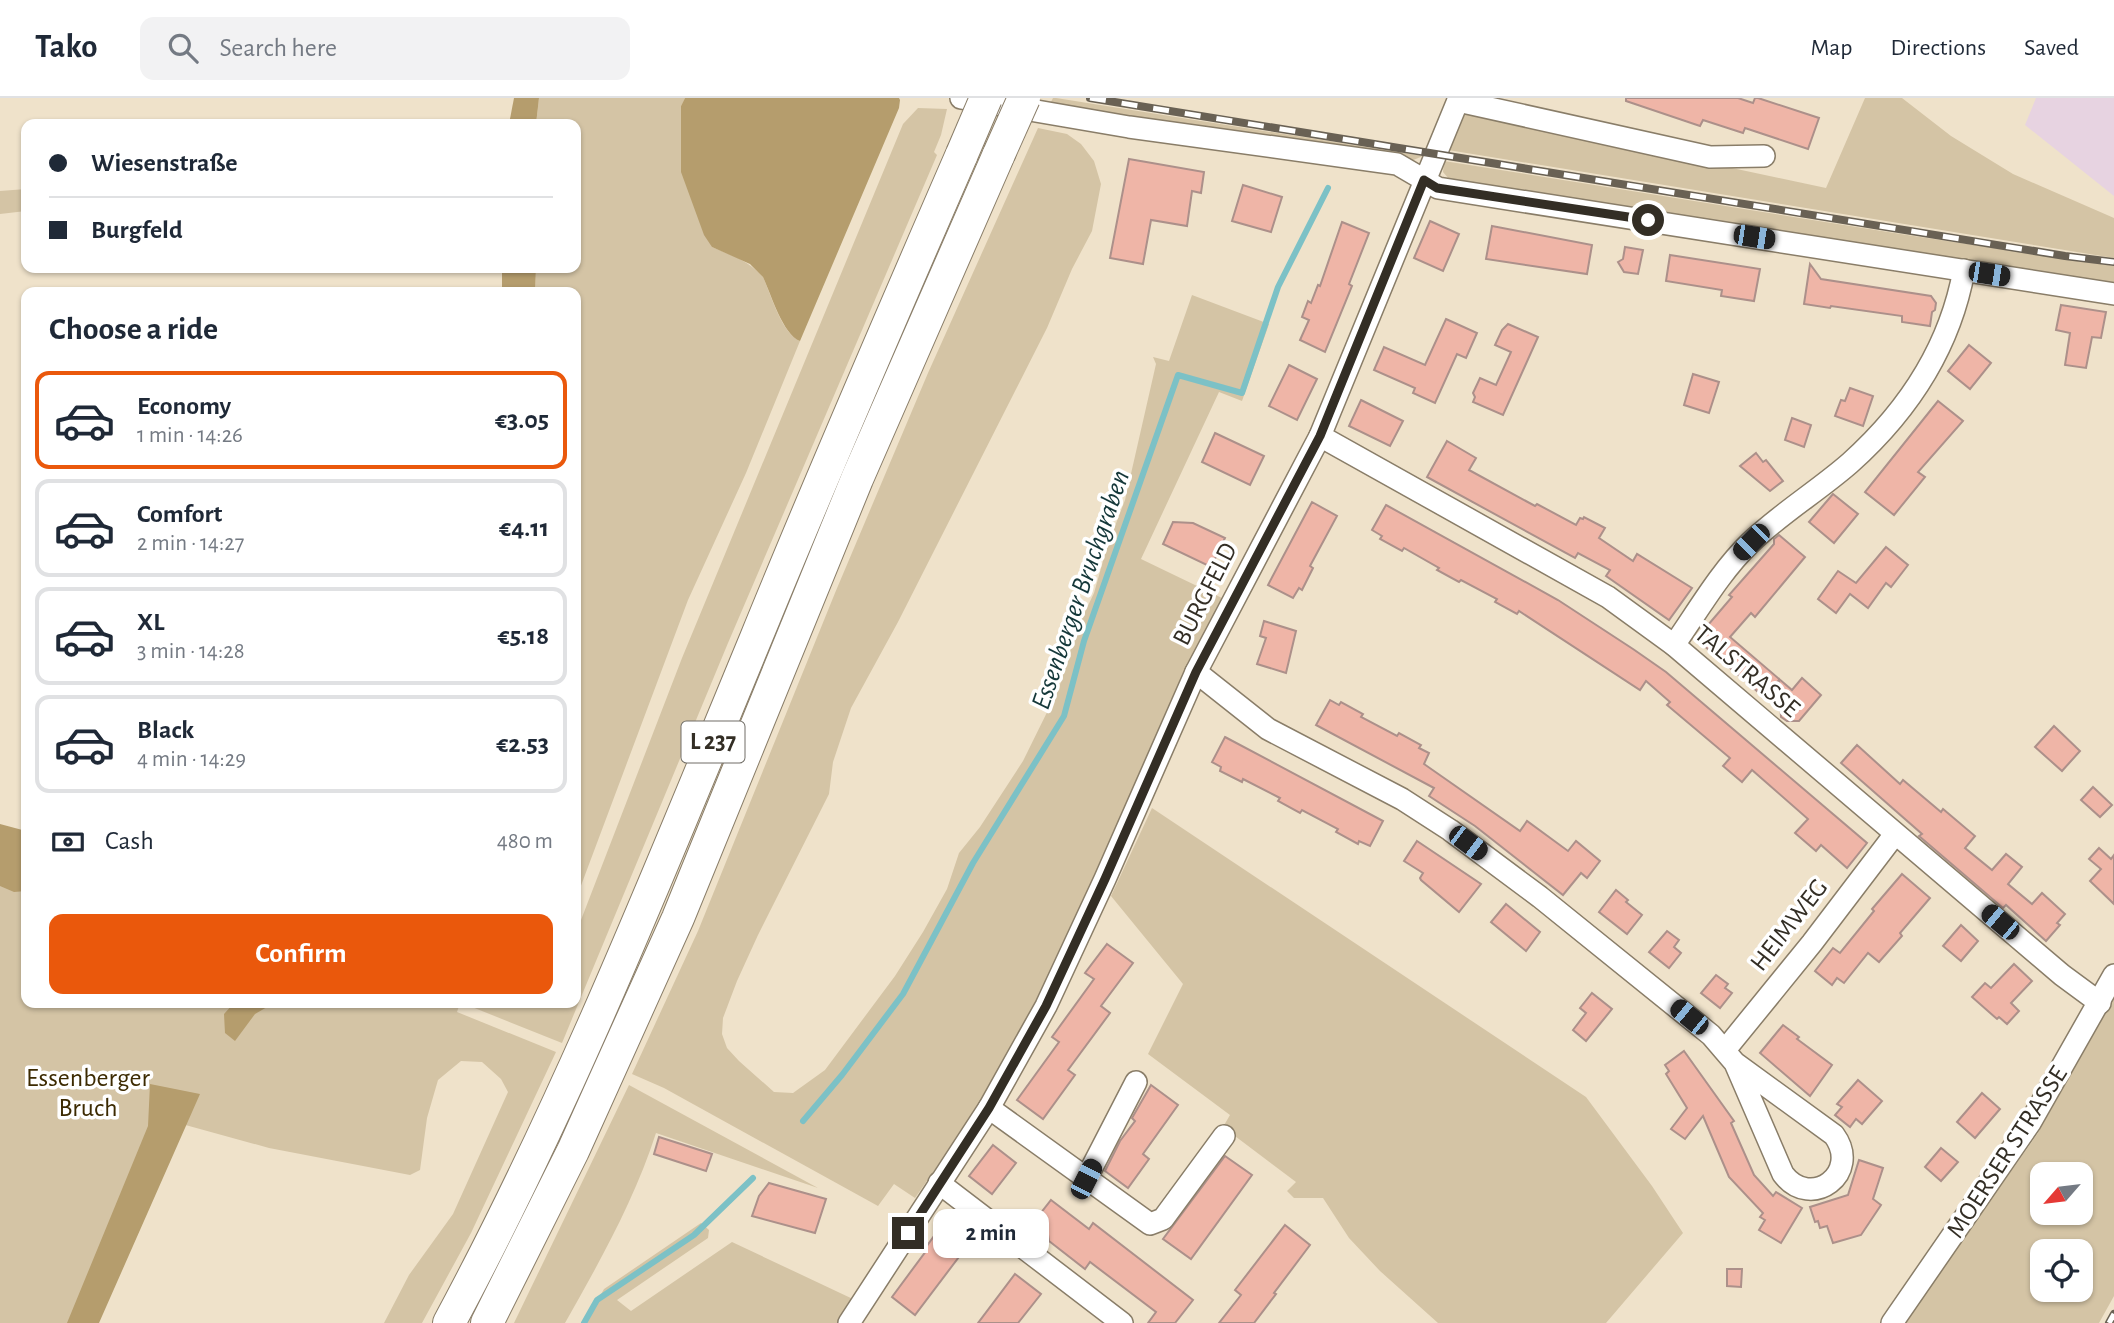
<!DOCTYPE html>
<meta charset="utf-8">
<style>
body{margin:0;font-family:"Alegreya Sans",sans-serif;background:#f2f2f3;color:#1f2937;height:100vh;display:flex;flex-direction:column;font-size:26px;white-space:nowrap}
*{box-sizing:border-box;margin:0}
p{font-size:23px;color:#747a83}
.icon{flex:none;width:38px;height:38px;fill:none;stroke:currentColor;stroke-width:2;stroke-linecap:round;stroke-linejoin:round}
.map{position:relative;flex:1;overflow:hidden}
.side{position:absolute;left:21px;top:189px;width:560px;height:721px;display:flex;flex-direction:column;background:#fff;border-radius:14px;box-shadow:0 2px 5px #0004}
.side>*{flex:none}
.guide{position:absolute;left:21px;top:21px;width:560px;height:154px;border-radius:14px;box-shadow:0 2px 5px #0004;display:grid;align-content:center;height:154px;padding:0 28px;background:#fff}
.needle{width:46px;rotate:242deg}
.tools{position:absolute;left:2030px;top:1064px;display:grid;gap:14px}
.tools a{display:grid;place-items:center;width:63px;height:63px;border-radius:14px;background:#fff;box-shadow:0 2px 5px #0004;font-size:35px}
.end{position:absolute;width:32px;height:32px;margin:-16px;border:9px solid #332e25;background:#fff;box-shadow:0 0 0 4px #fff}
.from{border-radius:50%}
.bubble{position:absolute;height:49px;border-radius:14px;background:#fff;box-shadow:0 2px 5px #0004;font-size:23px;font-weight:700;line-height:49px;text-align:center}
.car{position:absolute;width:21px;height:42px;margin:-21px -10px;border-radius:9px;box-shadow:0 0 5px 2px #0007;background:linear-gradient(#222 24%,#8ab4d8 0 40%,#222 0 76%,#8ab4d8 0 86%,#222 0)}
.guide b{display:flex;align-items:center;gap:24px;height:66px;font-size:26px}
.guide b+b{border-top:2px solid #e0e1e3}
.guide i{width:18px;height:18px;background:#1f2937}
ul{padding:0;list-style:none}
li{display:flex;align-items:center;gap:21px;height:98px;margin:0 14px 10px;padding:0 14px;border:4px solid #e0e1e3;border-radius:14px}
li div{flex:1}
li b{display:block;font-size:26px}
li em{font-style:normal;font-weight:700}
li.on{border-color:#ea580c}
li>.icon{width:63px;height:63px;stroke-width:1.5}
h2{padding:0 28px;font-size:32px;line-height:84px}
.pay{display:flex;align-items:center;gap:18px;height:77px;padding:0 28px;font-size:26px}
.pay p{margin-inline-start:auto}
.cta{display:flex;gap:14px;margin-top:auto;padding:14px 28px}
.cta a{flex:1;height:80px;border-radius:14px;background:#ea580c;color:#fff;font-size:28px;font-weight:700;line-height:80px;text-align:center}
header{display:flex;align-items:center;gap:42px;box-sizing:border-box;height:98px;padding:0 35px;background:#fff;border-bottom:2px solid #e0e1e3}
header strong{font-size:33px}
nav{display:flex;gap:38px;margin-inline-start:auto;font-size:24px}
.search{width:490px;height:63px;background:#f2f2f3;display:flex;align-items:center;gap:18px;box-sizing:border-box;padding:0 24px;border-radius:14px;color:#747a83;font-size:26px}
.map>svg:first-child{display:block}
.commercial{fill:#e7d3e1}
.green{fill:#d4c4a5;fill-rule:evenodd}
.forest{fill:#b59d6d}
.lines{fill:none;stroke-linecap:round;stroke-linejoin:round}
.stream{stroke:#7cc1c6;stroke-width:6}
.building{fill:#efb5a7;stroke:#ac908a;stroke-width:2}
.minor-casing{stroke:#897d68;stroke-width:24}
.highway-casing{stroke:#897d68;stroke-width:34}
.minor{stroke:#fff;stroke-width:21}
.highway{stroke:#fff;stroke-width:32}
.rail-casing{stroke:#696154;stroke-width:8}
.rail{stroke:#fff;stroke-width:5;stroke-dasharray:16;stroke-linecap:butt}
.highway-bridge-casing{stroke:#897d68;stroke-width:34;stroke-linecap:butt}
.highway-bridge{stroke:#fff;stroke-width:32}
.route{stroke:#332e25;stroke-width:9}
.labels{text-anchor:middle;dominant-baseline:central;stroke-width:7;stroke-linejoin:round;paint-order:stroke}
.shield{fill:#fff;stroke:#706d66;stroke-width:2}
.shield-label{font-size:24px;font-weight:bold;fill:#332e25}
.street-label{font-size:26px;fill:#332e25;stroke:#fff}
.park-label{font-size:26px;fill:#3c2a01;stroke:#fff}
.water-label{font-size:28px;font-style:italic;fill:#15383a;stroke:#fff}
</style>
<header>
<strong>Tako</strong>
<div class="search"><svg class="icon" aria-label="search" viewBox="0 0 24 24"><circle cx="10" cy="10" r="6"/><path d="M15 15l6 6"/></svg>Search here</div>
<nav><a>Map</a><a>Directions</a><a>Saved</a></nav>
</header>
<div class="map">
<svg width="2114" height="1225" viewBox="0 0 2114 1225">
<rect width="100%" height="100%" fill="#efe2ca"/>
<polygon class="commercial" points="2036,0 2114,0 2114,98 2025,27"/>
<g class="green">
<path d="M539,0h146l-4,8 31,141c19,8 37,14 51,30 8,18 19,57 37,64l-54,132 -58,127 -112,299v-607h-41l1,-24h40v-144h-40z"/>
<polygon points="1053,0 1056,0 1423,58 1411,63 1050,6"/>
<polygon points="1865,0 1902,0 1951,38 2013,76 2114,120 2114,160 1448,52 1465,13 1826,90"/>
<polygon points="918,10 947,11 941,37 934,54 937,57 728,545 562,945 462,905 576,905 576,835 682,560 903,26"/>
<polygon points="1038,30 1067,36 1081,46 1094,63 1101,86 1092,133 1072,171 1047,230 898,524 851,610 833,664 829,696 758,837 737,883 723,920 722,936 727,950 739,963 774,994 793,995 825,972 895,878 923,834 947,791 959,755 980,729 1023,663 1059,590 1076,533 1094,495 1107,449 1125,402 1156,266 1153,259 1169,263 1192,197 1269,226 1242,303 1219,294 1141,461 1224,501 1036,905 979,1008 915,1100 894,1086 878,1108 664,990 632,976 698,833 835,495 928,275"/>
<polygon points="1444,63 1907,137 2114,168 2114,185 1449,81 1443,74"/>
<polygon points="26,91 26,113 0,116 0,93"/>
<polygon points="1152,710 1586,999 1652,1088 1683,1135 1606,1225 1438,1225 1380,1173 1349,1140 1323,1100 1294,1100 1287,1093 1296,1084 1223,1029 1230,1017 1148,956 1183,886 1111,798"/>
<polygon points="0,757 26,763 26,905 460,905 457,914 556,954 471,1135 422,1225 384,1225 409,1177 453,1116 508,994 501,981 482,964 461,963 438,982 427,1020 420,1072 410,1077 269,1050 171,1023 81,1225 0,1225"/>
<path d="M2114,900v298l-15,27h-195l134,-190zM2042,1076h39v39h-39zM2042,1153h39v39h-39z"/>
<path d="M629,987l189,103 -162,-55c-21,66 -57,130 -91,190h-51z"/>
<polygon points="701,1125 709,1132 708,1140 617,1202 631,1213 732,1144 855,1202 838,1225 585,1225 604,1191"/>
</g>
<g class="forest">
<polygon points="514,0 539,0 536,26 509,26"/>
<path d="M685,0h214l1,2 -1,8 -99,233c-17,-6 -29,-47 -37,-64l-13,-13 -38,-17 -8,-12 -23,-63v-66z"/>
<polygon points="502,170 536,170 535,194 502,194"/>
<polygon points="0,726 26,733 26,793 14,794 0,788"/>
<polygon points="234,905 274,905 255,916 235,943 225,935 224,916"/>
<polygon points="150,986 200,996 99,1225 67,1225 148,1028"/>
</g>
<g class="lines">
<g class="stream">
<polyline points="803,1023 842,977 903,896 973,765 1064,618 1084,543 1178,277 1242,295 1278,189 1328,90"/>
<polyline points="584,1225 597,1202 694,1137 753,1080"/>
</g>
</g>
<g class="building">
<polygon points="1626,0 1738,0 1753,5 1755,0 1758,0 1819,20 1808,51 1745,30 1743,35 1703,22 1700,28 1626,3"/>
<polygon points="1129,61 1204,74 1201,95 1192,93 1187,128 1151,122 1143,166 1110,160"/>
<polygon points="1243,87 1282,99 1271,134 1232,123"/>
<polygon points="1430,123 1459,136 1443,173 1414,160"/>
<polygon points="1342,124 1369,135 1349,186 1352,188 1325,254 1300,242 1309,222 1302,219 1308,203 1311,205 1318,187 1320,188"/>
<polygon points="1492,128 1592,147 1587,176 1486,161"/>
<polygon points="1625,149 1643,152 1638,176 1624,174 1618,164 1623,161"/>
<polygon points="1670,157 1760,171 1754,203 1721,198 1722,192 1666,183"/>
<polygon points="1810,166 1821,181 1931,198 1936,205 1935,212 1932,214 1930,228 1902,224 1902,218 1831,208 1830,210 1804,206"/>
<polygon points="2061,207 2106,214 2101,240 2092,239 2086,270 2065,267 2070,235 2056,232"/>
<polygon points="1446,221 1477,235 1466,260 1457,256 1435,305 1413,295 1415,290 1374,272 1384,249 1425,267"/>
<polygon points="1508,226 1538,239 1503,317 1473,304 1475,299 1473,295 1480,280 1496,287 1511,254 1495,247 1502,232"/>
<polygon points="1969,247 1991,265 1970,291 1948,273"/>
<polygon points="1289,267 1317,281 1297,322 1269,308"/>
<polygon points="1693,276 1719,284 1709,315 1684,307"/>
<polygon points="1850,290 1873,298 1863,328 1835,318 1841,302 1845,303"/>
<polygon points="1361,302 1403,323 1390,348 1349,328"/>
<polygon points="1938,303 1963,323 1918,374 1925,379 1894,417 1865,394"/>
<polygon points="1792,320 1811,327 1804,349 1785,342"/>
<polygon points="1215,335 1264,358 1250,387 1202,364"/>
<polygon points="1447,343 1476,360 1469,372 1535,408 1537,406 1576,427 1580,420 1583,421 1584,419 1605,430 1599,440 1633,463 1637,456 1692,490 1669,522 1606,478 1610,472 1578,455 1575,460 1427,379"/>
<polygon points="1756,355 1763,364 1766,362 1783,383 1770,393 1740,368"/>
<polygon points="1833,396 1858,416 1834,445 1809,424"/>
<polygon points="1312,404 1337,418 1310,468 1313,470 1302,492 1299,490 1293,500 1268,487"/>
<polygon points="1386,407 1558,502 1633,551 1666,574 1867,745 1847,770 1821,747 1816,753 1795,735 1808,721 1752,672 1742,684 1723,668 1730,660 1667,607 1670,604 1646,583 1640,592 1519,513 1517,516 1495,504 1497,501 1461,482 1459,484 1437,472 1439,470 1404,450 1402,453 1380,441 1382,438 1372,432"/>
<polygon points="1173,424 1193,425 1225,440 1211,469 1163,446"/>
<polygon points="1779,437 1805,459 1755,519 1751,515 1730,539 1792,592 1802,580 1821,597 1799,623 1787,623 1781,619 1779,582 1764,599 1696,541 1732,499 1729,497 1774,446 1774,441"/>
<polygon points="1886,449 1908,467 1891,489 1886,485 1868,510 1850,496 1836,515 1818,501 1838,473 1856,485"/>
<polygon points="1264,523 1296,533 1286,575 1257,566 1266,540 1260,538"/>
<polygon points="1330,602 1339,607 1341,604 1363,616 1361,619 1397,638 1399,635 1421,647 1419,650 1429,655 1424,666 1520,733 1527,723 1568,753 1576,743 1600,763 1587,780 1581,775 1563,797 1475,728 1429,698 1434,690 1316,627"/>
<polygon points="2054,628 2080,653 2062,673 2035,649"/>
<polygon points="1225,639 1383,723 1370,748 1359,743 1358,746 1336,734 1338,731 1302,712 1300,715 1278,703 1280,700 1243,681 1242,684 1220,673 1221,669 1212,664"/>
<polygon points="1857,647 1900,686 1903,682 1941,714 1943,711 1975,738 1965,750 1992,772 2006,756 2022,769 2008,786 2032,806 2042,795 2065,816 2057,825 2060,827 2046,843 2006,807 2003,810 1919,738 1922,736 1841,665"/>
<polygon points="2093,689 2112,707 2100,719 2081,702"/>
<polygon points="1417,743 1481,786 1459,814 1421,782 1420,780 1423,775 1404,763"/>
<polygon points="2099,750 2111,761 2114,757 2114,806 2090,783 2101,771 2089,761"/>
<polygon points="1902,776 1930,800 1900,835 1902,838 1879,864 1868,855 1844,885 1837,880 1832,887 1815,873 1833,850 1840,855 1874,813 1872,811"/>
<polygon points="1616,792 1628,802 1626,804 1642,817 1627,836 1599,814"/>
<polygon points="1506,806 1540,834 1526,853 1491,824"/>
<polygon points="1961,827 1978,843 1961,863 1943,848"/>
<polygon points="1667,833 1679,842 1674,849 1681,855 1669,870 1649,854"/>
<polygon points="1107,846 1133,865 1101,908 1110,915 1068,972 1075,977 1043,1021 1017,1002 1059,944 1052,939 1094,881 1085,875"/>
<polygon points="2014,866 2032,883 2011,905 2019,913 2007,926 1999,919 1997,921 1972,899 1985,885 1991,890"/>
<polygon points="1716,877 1728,886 1725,890 1732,895 1720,910 1701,895"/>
<polygon points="1592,895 1612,911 1586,943 1573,932 1586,915 1580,910"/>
<polygon points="1783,927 1799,939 1797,941 1832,967 1810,998 1760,955"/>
<polygon points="1684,953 1734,1023 1731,1025 1754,1077 1773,1098 1776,1094 1802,1110 1781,1145 1759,1132 1765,1122 1760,1119 1763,1115 1729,1079 1703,1018 1685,1041 1671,1031 1687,1010 1666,976 1669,973 1665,967"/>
<polygon points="1858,982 1882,1003 1862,1026 1856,1021 1850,1029 1835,1017 1842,1009 1837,1006"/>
<polygon points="1151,987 1178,1007 1143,1056 1149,1061 1128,1090 1105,1073 1120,1043 1135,1023 1132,1020"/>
<polygon points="1982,995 2000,1011 1975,1040 1957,1024"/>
<polygon points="659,1039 712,1056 706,1073 654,1056"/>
<polygon points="993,1047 1016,1065 992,1096 969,1078"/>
<polygon points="1941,1050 1958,1064 1941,1083 1925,1069"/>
<polygon points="1225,1058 1252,1077 1191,1161 1163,1141"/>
<polygon points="1859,1062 1883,1070 1873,1101 1881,1107 1861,1137 1833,1145 1827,1128 1820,1130 1818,1123 1815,1124 1810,1109 1848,1097"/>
<polygon points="769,1085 826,1101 815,1135 752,1118 759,1098"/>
<polygon points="1051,1102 1089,1131 1093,1125 1193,1202 1175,1225 1148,1225 1156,1214 1090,1164 1085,1171 1049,1143 1047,1130 1026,1134"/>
<polygon points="942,1127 968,1147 915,1217 892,1199 926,1153 924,1152"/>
<polygon points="1285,1127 1310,1147 1274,1195 1276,1196 1254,1225 1219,1225 1241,1197 1235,1192"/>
<polygon points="1727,1171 1742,1171 1741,1189 1727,1188"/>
<polygon points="1015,1176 1041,1196 1018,1225 978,1225"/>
</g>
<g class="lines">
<defs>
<g id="minor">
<polyline points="961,0 1129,29 1397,66 1438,90 2114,196"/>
<polyline points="1458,3 1710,59 1764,58"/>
<polyline points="1320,338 1608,499 1674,547 2062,877 2100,905"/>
<path d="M1674,547c24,-34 46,-73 76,-102 31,-30 68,-52 100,-80 58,-52 100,-116 114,-193"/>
<path d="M1196,574l72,57 134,70 48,31 90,67 171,138 24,28 48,111c28,37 79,-1 51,-39l-99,-72"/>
<polyline points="1725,952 1812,845 1895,736"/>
<polyline points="989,1010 1150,1126 1163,1121 1224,1038"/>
<polyline points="1086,1081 1136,984"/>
<polyline points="939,1085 1122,1225"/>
<polyline points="849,1225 989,1010 1046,908 1105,781 1196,574 1320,338 1459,0"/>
<polyline points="1892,1225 2030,1025 2114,877"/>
</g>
<g id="highway">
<path d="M449,1225c119,-221 211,-453 307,-685 66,-162 136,-323 206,-484"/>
<polyline points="487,1225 573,1053 678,820 857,381 999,56"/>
</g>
</defs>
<use href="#minor" class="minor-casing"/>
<use href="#highway" class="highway-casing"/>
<use href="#minor" class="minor"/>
<use href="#highway" class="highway"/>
<defs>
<g id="rail">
<polyline points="1090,0 2065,158 2114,164"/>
<polyline points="2109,1225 2114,1216"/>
</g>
</defs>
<use href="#rail" class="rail-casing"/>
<use href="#rail" class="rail"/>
<defs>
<g id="highway-bridge">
<polyline points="962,56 986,0"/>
<polyline points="999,56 1024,0"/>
</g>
</defs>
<use href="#highway-bridge" class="highway-bridge-casing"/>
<use href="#highway-bridge" class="highway-bridge"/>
</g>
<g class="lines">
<polyline class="route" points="908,1135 989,1010 1046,908 1105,781 1196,574 1320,338 1424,82 1437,90 1648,122"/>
</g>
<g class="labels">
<rect class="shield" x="681.5" y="623.5" width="63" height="41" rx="5"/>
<g class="shield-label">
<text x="713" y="644">L 237</text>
</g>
<g class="street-label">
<text transform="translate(1205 496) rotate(-63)">BURGFELD</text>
<text transform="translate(1747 573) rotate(40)">TALSTRASSE</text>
<text transform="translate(1789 827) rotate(-52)">HEIMWEG</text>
<text transform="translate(2007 1054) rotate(-57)">MOERSER STRASSE</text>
</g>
<g class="park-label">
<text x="88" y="980">Essenberger<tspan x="88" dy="30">Bruch</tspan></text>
</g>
<g class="water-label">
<text transform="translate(1081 492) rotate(-71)">Essenberger Bruchgraben</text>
</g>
</g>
</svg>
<div class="tools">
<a><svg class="needle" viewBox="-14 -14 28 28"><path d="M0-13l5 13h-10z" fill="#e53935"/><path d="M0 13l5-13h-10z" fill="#747a83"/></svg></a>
<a><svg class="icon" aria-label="locate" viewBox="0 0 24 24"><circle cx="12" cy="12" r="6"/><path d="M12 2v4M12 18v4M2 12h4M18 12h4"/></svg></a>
</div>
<i class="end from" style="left:1648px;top:122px"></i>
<i class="end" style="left:908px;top:1135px"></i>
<div class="bubble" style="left:933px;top:1111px;width:116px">2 min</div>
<i class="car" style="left:1754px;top:139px;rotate:99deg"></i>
<i class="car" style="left:1989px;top:176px;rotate:99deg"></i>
<i class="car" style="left:1751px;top:444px;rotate:225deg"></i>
<i class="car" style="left:1468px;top:745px;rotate:127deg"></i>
<i class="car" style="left:2000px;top:824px;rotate:310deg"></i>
<i class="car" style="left:1689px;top:919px;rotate:309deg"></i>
<i class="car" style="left:1086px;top:1081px;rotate:27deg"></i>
<div class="guide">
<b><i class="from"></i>Wiesenstraße</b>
<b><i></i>Burgfeld</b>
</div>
<section class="side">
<h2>Choose a ride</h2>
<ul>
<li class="on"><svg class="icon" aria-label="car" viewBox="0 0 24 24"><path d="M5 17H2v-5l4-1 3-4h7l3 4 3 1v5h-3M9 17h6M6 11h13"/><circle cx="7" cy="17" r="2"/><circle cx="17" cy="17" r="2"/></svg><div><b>Economy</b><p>1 min · 14:26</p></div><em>€3.05</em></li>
<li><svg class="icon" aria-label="car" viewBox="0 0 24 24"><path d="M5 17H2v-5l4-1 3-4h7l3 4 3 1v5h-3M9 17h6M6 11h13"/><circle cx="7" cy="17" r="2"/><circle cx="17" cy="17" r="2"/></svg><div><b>Comfort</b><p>2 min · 14:27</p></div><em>€4.11</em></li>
<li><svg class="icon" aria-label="car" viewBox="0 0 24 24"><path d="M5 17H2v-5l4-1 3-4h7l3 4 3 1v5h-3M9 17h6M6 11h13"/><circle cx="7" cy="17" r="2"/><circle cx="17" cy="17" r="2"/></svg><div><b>XL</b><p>3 min · 14:28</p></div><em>€5.18</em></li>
<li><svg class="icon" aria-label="car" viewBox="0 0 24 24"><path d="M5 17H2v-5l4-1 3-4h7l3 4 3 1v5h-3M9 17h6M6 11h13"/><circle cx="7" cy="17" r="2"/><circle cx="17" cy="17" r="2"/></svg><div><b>Black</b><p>4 min · 14:29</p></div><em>€2.53</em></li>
</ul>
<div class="pay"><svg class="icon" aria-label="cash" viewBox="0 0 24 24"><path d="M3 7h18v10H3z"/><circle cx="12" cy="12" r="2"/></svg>Cash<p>480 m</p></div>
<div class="cta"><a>Confirm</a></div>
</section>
</div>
